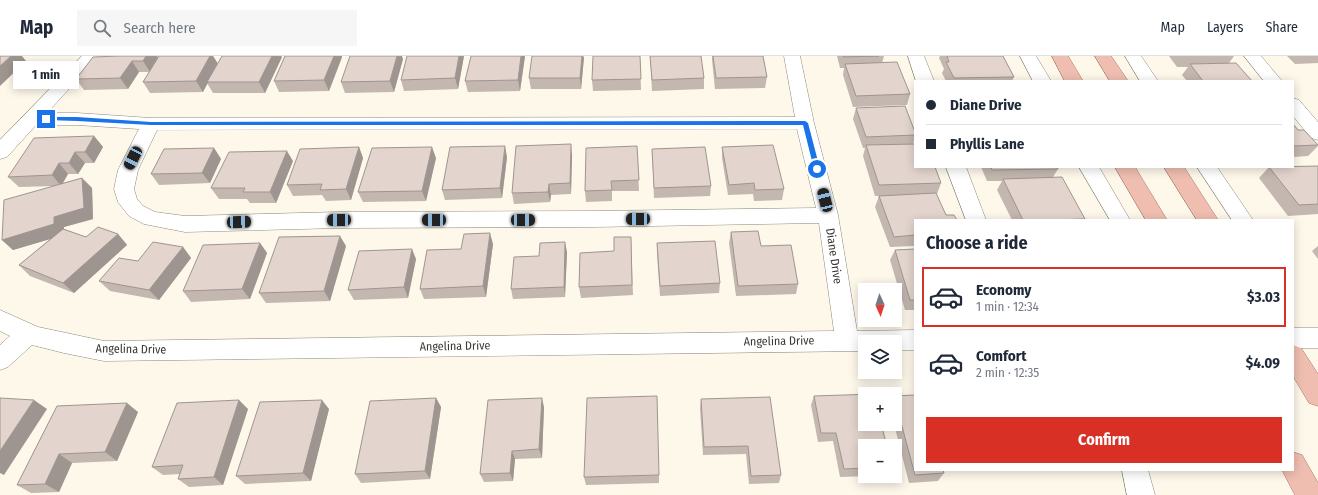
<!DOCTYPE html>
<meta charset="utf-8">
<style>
body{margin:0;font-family:"Fira Sans Condensed",sans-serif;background:#f6f6f7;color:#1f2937;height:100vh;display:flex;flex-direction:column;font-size:15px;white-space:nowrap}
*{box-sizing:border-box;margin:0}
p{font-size:13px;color:#747a83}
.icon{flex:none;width:22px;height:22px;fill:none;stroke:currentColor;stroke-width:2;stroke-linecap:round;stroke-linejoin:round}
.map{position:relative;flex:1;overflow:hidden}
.details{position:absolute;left:914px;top:163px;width:380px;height:252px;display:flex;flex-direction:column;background:#fff;border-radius:0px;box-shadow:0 2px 10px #0003}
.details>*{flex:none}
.top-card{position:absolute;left:914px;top:24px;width:380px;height:88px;border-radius:0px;box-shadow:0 2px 10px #0003;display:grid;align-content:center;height:88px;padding:0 12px;background:#fff}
.needle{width:26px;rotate:177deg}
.buttons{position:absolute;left:858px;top:227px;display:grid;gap:8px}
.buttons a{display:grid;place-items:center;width:44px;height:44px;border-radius:0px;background:#fff;box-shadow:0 2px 10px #0003;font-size:20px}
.end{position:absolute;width:18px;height:18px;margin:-9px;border:5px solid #1a73e8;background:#fff;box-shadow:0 0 0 2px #fff}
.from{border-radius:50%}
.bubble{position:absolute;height:28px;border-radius:0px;background:#fff;box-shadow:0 2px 10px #0003;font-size:13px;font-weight:700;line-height:28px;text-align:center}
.car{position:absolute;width:12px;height:24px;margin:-12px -6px;border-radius:5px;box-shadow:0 0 3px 1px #0007;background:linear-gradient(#222 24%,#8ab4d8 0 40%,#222 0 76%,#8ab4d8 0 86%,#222 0)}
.top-card b{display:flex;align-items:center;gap:14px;height:38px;font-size:15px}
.top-card b+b{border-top:1px solid #e0e1e3}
.top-card i{width:10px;height:10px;background:#1f2937}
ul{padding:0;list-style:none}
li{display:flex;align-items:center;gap:12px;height:60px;margin:0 8px 6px;padding:0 4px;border:2px solid transparent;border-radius:0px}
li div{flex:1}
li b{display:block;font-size:15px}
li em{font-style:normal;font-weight:700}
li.selected{border-color:#d93025}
li>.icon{width:36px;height:36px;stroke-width:1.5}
h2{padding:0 12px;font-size:18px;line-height:48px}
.cta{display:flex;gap:8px;margin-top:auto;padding:8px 12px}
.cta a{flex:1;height:46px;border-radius:0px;background:#d93025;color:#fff;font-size:16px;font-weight:700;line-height:46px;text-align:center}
header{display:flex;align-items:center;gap:24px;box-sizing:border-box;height:56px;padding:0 20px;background:#fff;border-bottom:1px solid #e0e1e3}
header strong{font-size:19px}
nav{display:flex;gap:22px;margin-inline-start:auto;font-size:14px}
.search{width:280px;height:36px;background:#f6f6f7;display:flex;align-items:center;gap:10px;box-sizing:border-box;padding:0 14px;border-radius:0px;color:#747a83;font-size:15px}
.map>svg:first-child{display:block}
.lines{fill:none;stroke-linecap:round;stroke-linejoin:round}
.minor-casing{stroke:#8c887b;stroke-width:1}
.major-casing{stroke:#aa7363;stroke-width:1}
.minor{fill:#fff;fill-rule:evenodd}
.major{fill:#efbeb1;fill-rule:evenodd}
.wall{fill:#c3b7b0}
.shaded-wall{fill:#9f9590}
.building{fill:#e3d5cd;stroke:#9f9590}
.route{fill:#1a73e8}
.labels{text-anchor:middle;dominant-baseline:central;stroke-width:3.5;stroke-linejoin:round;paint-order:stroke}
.street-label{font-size:12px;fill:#3b3933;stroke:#fff}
</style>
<header>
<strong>Map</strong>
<div class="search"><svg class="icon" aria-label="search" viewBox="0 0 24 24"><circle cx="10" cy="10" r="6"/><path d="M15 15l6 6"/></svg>Search here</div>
<nav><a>Map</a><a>Layers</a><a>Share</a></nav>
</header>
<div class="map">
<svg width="1318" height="439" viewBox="0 0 1318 439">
<rect width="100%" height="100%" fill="#fdf8ea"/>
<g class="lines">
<defs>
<g id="minor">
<path d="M82,0h17l-52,57h30l74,5 644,-1 -11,-61h16l14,67 24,92 19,116 58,-1v20h-20v-8h-30v9l-761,10 -40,-8 -32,-8 -24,22 -8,3v-25l10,-9 -10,-5v-21l38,17 66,14 730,-10 -15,-108 -225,4 -255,1 -154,4 -41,-8 -15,-8 -11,-14 -4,-13 4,-19 21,-41 -62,-4h-41l-29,32 -7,2v-19zM797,73l19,79 -222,3 -255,1 -154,4 -30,-4 -12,-6 -6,-7 -3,-10 4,-19 19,-40z"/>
<polygon points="908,0 924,0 934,25 916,25"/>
<polygon points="1020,0 1036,0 1051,25 1033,25"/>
<polygon points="1125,0 1141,0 1158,25 1140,25"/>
<polygon points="1244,0 1261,0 1282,25 1264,25"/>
<polygon points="1293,42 1299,44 1318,66 1318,84 1311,82 1293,60"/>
<polygon points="946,111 966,111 986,164 966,164"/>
<polygon points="1079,111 1099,111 1130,164 1110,164"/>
<polygon points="1197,111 1217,111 1253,164 1232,164"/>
<rect x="1293" y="272" width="25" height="20"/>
<polygon points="1122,414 1148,414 1155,439 1127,439"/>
</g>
<g id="major">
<polygon points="1052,0 1068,0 1083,25 1065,25"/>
<polygon points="1095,0 1111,0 1128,25 1110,25"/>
<polygon points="1115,111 1135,111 1167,164 1146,164"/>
<polygon points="1164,111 1184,111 1218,164 1197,164"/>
<polygon points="1293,289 1301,292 1318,318 1318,350 1309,347 1293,320"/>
<polygon points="1293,396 1302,399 1318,427 1318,439 1295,439 1282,414 1293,414"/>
</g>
</defs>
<use href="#minor" class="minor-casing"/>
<use href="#major" class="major-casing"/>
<use href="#minor" class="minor"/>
<use href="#major" class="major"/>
</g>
<g class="wall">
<polygon points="159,0 213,0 218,8 222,0 281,0 282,1 265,37 213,37 207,27 203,36 150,37 143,26 149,16 139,16 128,33 84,34 76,23 93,1 158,1"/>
<polygon points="285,0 342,0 342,1 329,35 279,36 274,25"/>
<polygon points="464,0 458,33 404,35 401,24"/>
<polygon points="525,0 520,35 468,36 465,25"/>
<polygon points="640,0 641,34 593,35 592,24"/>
<polygon points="650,0 701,0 704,22 704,33 652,35"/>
<polygon points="712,0 763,0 767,21 765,32 715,33 712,4"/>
<polygon points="837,0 884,0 882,7 910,38 907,49 853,51 843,19 844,12 840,12"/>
<polygon points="940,0 1003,0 1014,21 1012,25 946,25 942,17 944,13 939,2"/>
<polygon points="1169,0 1234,0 1229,7 1252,25 1187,25 1182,19 1188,11 1177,11"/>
<polygon points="1287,0 1318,0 1318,7 1295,8"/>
<polygon points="584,1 581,33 531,33 529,22"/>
<polygon points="403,3 394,36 345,37 341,26"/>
<polygon points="856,52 915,76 915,82 913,88 941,127 937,138 915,164 915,190 890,191 875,151 879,140 889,140 875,140 863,100 865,92 863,92 853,63"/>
<polygon points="1293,68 1298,74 1318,90 1308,100 1293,101"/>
<polygon points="94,80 103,91 94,107 85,107 78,118 68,118 63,127 82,122 92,132 93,163 64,171 64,173 86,181 118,178 127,189 74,237 30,220 19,209 50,183 13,194 2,184 54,130 19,131 8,121"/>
<polygon points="637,90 639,135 612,135 612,145 586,146 585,135"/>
<polygon points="359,91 363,102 351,144 326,145 322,139 293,140 287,129"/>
<polygon points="722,91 784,133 782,144 754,145 753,138 728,139 722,102"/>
<polygon points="214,92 221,103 210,127 159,129 151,118"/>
<polygon points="652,93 711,130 710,140 654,142"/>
<polygon points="572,99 571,138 551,139 550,146 514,148 512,137"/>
<polygon points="507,101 502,142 445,144 442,134"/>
<polygon points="436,102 426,145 363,146 358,136"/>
<polygon points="293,105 276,147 250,147 247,143 219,143 211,132"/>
<polygon points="1318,110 1318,158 1288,160 1259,122 1269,111"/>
<polygon points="981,111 1057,111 1058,113 1053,121 1085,163 1084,164 1012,164 997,134 1002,125 987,125"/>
<polygon points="731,176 761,190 798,228 796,238 736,240 729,187"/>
<polygon points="631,181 633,239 581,242 579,231 614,195"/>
<polygon points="260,187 267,197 250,243 191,246 183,235"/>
<polygon points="657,187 720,227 719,237 660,240 657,198"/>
<polygon points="493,188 486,241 424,243 420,233 461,193"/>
<polygon points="346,190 330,245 266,247 259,237"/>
<polygon points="1318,190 1318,203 1312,195"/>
<polygon points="183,191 191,202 159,244 110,235 99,225 138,205"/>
<polygon points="915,193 915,254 905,254 890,204 895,194"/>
<polygon points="567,196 565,241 513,243 511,233 539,200"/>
<polygon points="416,203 408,242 354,244 348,234"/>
<polygon points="814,340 865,390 865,420 871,420 840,421 833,385 818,386 811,349"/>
<polygon points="895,340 944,417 938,425 909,427 894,368 895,368"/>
<polygon points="436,342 441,351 430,423 361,427 355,418"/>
<polygon points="701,343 781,419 779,427 749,428 746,398 703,399 700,352"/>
<polygon points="57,350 138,356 117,405 72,407 59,436 31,437 17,429"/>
<polygon points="544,351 542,402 515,403 513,425 484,426 480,418"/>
<polygon points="248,353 223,429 189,431 178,423 180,418 163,419 152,411"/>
<polygon points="329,353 311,425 245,428 236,420"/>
<polygon points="659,419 659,427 586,429 584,421"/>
</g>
<g class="shaded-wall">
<polygon points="11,0 22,0 26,5 0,30 0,10"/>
<polygon points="146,0 157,0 159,2 150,16 143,5"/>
<polygon points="210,0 213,0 218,8 203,36 196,25"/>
<polygon points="272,0 281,0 282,1 265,37 259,26"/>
<polygon points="334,0 342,0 342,1 329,35 324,24"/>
<polygon points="397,0 402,0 403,3 394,36 390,25"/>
<polygon points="459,0 464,0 458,33 455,22"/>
<polygon points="521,0 525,0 520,35 518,24"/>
<polygon points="582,0 583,0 584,1 581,33 580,22"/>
<polygon points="132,5 139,16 128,33 120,22"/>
<polygon points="94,80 103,91 94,107 85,96"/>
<polygon points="571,88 572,99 571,138 570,127"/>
<polygon points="505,90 507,101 502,142 500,132"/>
<polygon points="359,91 363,102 351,144 346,133"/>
<polygon points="432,91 436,102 426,145 422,135"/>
<polygon points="214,92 221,103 210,127 202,117"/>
<polygon points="287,95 293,105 276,147 270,136"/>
<polygon points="75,96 85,107 78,118 69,107"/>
<polygon points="59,107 68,118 61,130 52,119"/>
<polygon points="82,122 92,132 93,163 64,171 64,179 13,194 2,184"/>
<polygon points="549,128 551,139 550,146 548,136"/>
<polygon points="490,177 493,188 486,241 483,230"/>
<polygon points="118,178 127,189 74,237 63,227"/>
<polygon points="340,180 346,190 330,245 324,235"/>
<polygon points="565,186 567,196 565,241 564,231"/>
<polygon points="260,187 267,197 250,243 242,233"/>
<polygon points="183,191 191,202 159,244 149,234"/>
<polygon points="412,193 416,203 408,242 404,231"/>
<polygon points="436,342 441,351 430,423 425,415"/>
<polygon points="542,342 544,351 542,402 539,393"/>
<polygon points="34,344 47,353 4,419 0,417 0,395"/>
<polygon points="239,344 248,353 223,429 214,421"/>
<polygon points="322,344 329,353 311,425 303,417"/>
<polygon points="127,347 138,356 117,405 105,396"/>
<polygon points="512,395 515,403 513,425 510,417"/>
<polygon points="59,398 72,407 59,436 45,428"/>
</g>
<g class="building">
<polygon points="0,0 11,0 0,10"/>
<polygon points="119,0 146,0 143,5 132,5 120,22 76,23 93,1"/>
<polygon points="159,0 210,0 196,25 143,26"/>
<polygon points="222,0 272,0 259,26 207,26"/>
<polygon points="285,0 334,0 324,24 274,25"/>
<polygon points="350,0 397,0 390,25 341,26"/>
<polygon points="407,0 459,0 455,22 401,24"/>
<polygon points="471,0 521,0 518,24 465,25"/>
<polygon points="532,0 582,0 580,22 529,22"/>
<polygon points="593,0 640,0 641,23 592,24"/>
<polygon points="650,0 701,0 704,22 652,24"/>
<polygon points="713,0 763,0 767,21 716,22"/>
<polygon points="843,0 879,0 843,1"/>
<polygon points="947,0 1003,0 1014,21 954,22 946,6 949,6"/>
<polygon points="897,6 910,38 856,40 845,8"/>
<polygon points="1236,7 1252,25 1203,25 1190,8"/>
<polygon points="905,50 915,76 915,79 866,81 856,52"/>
<polygon points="1293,68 1298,74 1304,74 1318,89 1293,90"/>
<polygon points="94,80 85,96 75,96 69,107 59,107 52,119 8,121 34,82"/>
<polygon points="571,88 570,127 549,128 548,136 512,137 516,90"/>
<polygon points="915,88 915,111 935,111 941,127 879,129 866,89"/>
<polygon points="773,89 784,133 755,134 754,127 729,129 722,91"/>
<polygon points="505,90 500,132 442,134 450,91"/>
<polygon points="637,90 639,124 611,125 612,134 585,135 586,92"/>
<polygon points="359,91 346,133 320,134 322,128 287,129 300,93"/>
<polygon points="432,91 422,135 358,136 372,92"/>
<polygon points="705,91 711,130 654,132 652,93"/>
<polygon points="214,92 202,117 151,118 164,93"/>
<polygon points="287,95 270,136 243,136 245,132 211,132 229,96"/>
<polygon points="1318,110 1318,148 1299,149 1269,111"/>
<polygon points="991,111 1057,111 1058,113 992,114"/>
<polygon points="1062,121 1085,163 1051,164 1023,164 1003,123"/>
<polygon points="82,122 84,152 54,161 54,168 2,184 4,144"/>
<polygon points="936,137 946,159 954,159 957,164 915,164 915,179 894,181 879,140"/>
<polygon points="98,171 118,178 63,227 19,209 63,173 86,181"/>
<polygon points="758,175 761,190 791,189 798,228 738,230 731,176"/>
<polygon points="490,177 483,230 420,233 427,194 461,193 464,178"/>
<polygon points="340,180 324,235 259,237 279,181"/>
<polygon points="614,181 631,181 632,229 579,231 580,197 614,195"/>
<polygon points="715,185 720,227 660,230 657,187"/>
<polygon points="153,186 183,191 149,234 99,225 119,202 138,205"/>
<polygon points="565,186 564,231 511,233 514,201 539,200 540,187"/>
<polygon points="260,187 242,233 183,235 203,189"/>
<polygon points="412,193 404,231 348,234 359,195"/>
<polygon points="915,193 915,244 910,244 895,194"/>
<polygon points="865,338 865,368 881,368 887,390 865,390 865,412 844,413 836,377 821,377 814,340 874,338"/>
<polygon points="915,339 915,414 943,414 944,417 915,419 895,344 895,340"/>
<polygon points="657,340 659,419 584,421 587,342"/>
<polygon points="770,341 781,419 751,420 748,390 704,391 701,343"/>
<polygon points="0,342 34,344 0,395"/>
<polygon points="436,342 425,415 355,418 370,345"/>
<polygon points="542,342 539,393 512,395 510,417 480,418 488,344"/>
<polygon points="239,344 214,421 178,423 183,409 152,411 177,347"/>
<polygon points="322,344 303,417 236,420 260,346"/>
<polygon points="127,347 105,396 59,398 45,428 17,429 57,350"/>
</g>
<polygon class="route" points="44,61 77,61 151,66 805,65 808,67 820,113 817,115 814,113 803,69 151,69 77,65 46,64 44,64"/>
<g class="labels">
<g class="street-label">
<text transform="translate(834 200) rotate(82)">Diane Drive</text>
<text transform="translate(779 285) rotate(-1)">Angelina Drive</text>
<text transform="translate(455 290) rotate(-1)">Angelina Drive</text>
<text transform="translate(131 293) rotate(1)">Angelina Drive</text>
</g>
</g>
</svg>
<div class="buttons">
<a><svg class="needle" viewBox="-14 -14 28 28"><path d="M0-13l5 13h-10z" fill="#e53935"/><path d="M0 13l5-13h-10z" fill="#747a83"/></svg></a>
<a><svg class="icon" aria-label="layers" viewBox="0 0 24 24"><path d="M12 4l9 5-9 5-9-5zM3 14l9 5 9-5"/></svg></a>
<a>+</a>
<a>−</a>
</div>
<i class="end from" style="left:817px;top:113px"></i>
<i class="end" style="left:46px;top:63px"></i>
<div class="bubble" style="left:13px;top:5px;width:66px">1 min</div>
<i class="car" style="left:133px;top:102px;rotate:207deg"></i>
<i class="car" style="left:825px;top:144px;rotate:346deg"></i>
<i class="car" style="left:638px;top:163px;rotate:269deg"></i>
<i class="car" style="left:339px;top:164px;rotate:269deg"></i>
<i class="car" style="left:434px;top:164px;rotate:270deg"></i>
<i class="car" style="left:523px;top:164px;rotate:90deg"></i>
<i class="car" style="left:239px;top:166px;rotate:88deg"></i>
<div class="top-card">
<b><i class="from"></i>Diane Drive</b>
<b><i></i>Phyllis Lane</b>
</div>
<section class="details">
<h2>Choose a ride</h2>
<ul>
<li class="selected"><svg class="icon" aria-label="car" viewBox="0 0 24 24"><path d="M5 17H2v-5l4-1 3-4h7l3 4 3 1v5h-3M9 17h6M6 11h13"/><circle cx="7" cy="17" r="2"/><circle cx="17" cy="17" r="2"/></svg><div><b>Economy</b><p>1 min · 12:34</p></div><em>$3.03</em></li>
<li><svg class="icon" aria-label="car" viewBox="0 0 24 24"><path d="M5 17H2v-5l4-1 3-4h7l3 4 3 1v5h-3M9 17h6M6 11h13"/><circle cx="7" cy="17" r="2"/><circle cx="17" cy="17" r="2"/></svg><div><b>Comfort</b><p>2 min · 12:35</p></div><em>$4.09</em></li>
</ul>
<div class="cta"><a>Confirm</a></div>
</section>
</div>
